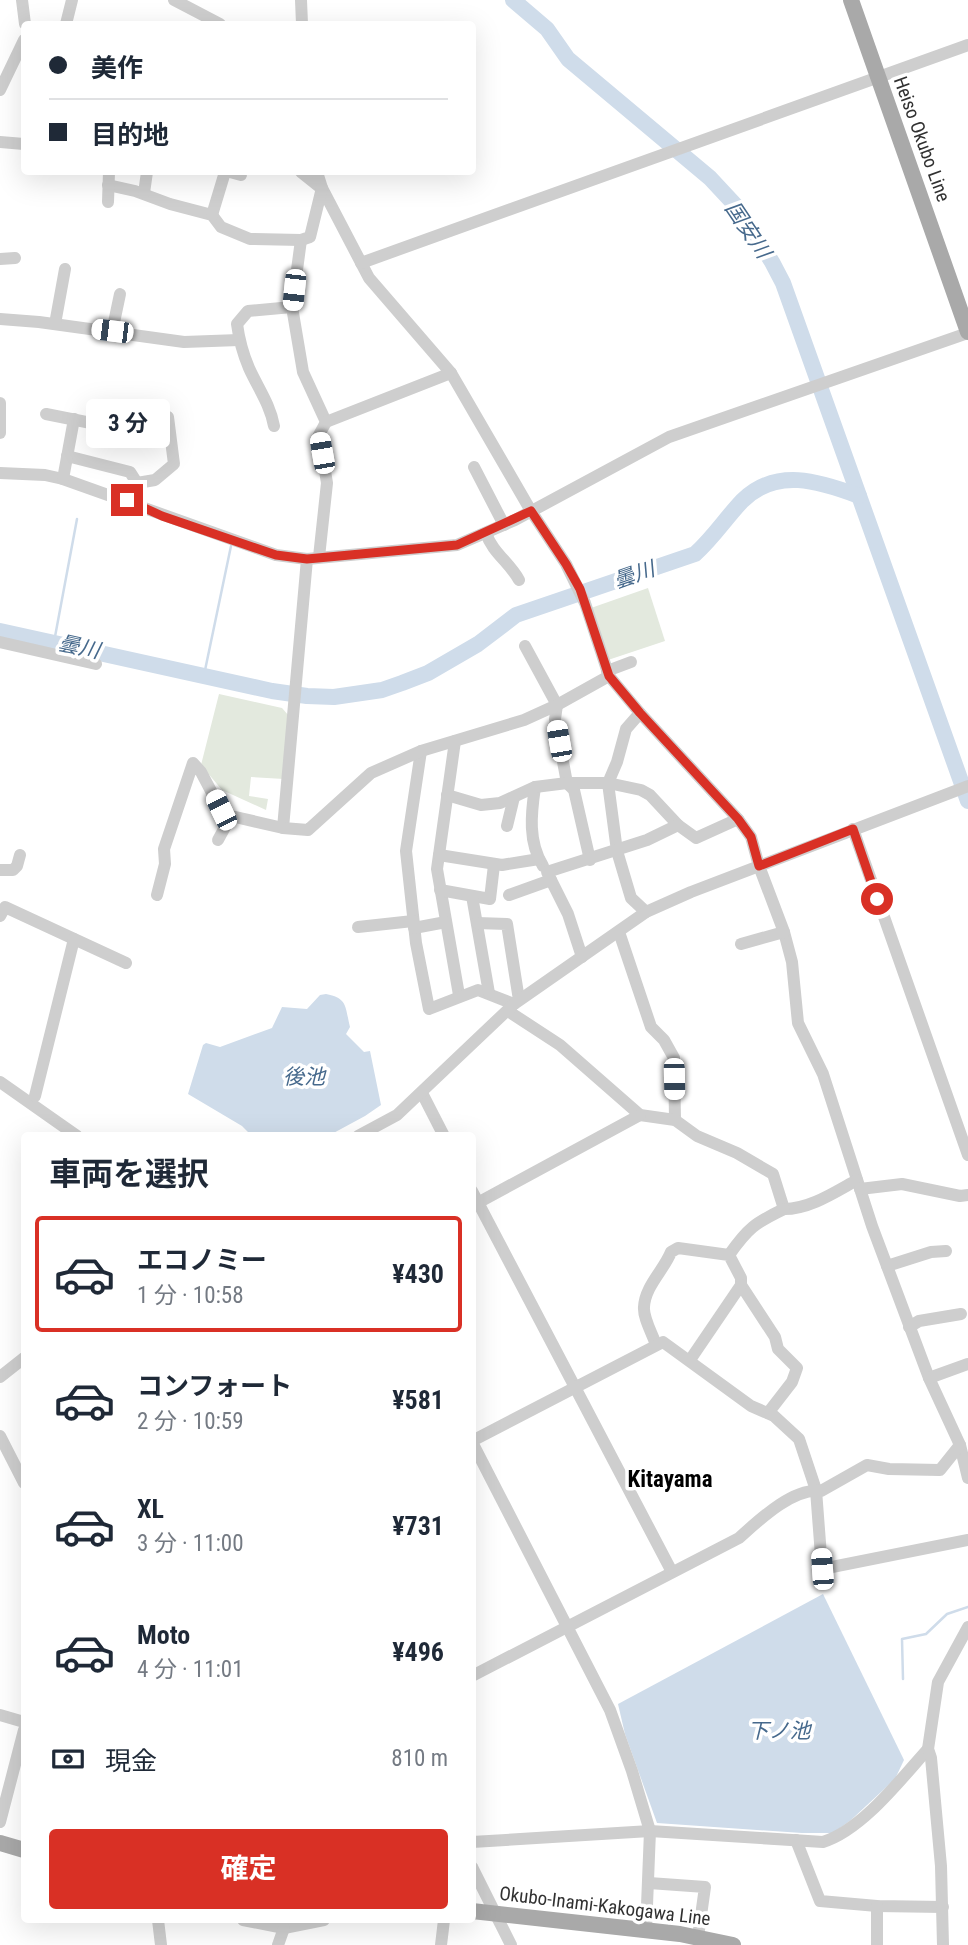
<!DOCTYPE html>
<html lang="ja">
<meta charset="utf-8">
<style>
body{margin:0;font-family:"Roboto Condensed","Noto Sans JP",sans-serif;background:#f2f2f3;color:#1f2937;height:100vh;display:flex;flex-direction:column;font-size:26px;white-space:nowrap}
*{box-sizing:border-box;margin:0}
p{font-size:23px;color:#747a83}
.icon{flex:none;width:38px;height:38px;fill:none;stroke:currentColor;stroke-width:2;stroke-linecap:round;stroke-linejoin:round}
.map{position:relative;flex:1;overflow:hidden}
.details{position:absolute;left:21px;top:1132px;width:455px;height:791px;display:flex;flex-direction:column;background:#fff;border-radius:7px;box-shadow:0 7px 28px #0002}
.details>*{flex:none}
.banner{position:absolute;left:21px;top:21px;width:455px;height:154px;border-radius:7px;box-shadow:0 7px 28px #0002;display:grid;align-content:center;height:154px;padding:0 28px;background:#fff}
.end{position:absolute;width:32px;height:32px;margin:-16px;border:9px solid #d93025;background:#fff;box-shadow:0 0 0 4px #fff}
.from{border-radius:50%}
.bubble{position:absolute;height:49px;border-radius:7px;background:#fff;box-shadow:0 7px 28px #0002;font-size:23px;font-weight:700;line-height:49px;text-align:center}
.car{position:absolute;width:21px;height:42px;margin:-21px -10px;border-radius:9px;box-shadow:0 0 5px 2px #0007;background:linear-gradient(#fff 24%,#345 0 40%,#fff 0 76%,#345 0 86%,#fff 0)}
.banner b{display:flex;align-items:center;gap:24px;height:66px;font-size:26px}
.banner b+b{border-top:2px solid #e0e1e3}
.banner i{width:18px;height:18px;background:#1f2937}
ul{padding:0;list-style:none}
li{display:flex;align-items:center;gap:21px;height:116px;margin:0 14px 10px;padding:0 14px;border:4px solid transparent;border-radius:7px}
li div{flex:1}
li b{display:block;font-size:26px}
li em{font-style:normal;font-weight:700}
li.active{border-color:#d93025}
li>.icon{width:63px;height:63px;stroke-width:1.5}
h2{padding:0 28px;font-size:32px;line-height:84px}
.pay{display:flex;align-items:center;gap:18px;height:77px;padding:0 28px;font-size:26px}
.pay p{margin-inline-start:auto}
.action{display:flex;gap:14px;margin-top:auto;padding:14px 28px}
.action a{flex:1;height:80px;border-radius:7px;background:#d93025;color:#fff;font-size:28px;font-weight:700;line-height:80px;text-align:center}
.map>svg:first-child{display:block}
.green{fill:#e3e9de}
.water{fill:#cfdcea}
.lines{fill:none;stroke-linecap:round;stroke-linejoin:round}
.stream{stroke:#cfdcea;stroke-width:2.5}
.river{stroke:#cfdcea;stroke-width:16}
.minor{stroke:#cecece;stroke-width:12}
.major{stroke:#a9a9a9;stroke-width:16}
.route{stroke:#d93025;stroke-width:9}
.labels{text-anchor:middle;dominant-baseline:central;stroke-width:7;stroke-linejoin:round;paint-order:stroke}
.street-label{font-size:19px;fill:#313131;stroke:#fff}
.water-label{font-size:21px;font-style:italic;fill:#46698c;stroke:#fff}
.quarter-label{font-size:23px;font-weight:bold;fill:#000;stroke:#fff}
</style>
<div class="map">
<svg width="968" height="1945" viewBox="0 0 968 1945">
<rect width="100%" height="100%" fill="#fff"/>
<g class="green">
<polygon points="648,588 665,641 605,661 591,608"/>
<polygon points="219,694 282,708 289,716 284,779 251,777 249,796 268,799 266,810 222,790 201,765"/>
</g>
<g class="water">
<path d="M326,994c22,4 19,13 24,33l-4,7 18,18 6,-1 11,54 -16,11 -37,20h-76l-10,-10 -54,-32 15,-49 3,-2 14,4 52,-19 10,-21 25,2 13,-14z"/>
<polygon points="823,1594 904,1760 895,1779 851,1820 833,1833 802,1833 657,1823 625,1734 618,1704"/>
</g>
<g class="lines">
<g class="stream">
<polyline points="54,642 77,519"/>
<polyline points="204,675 231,546"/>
<polyline points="903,1679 902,1639 926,1634 947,1614 968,1607"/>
</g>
<g class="river">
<polyline points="513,0 547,29 568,59 710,178 737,207 772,262 783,283 968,801"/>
<path d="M0,631l272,60 35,5 27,1 48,-7 20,-7 26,-10 50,-29 38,-29 179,-61c18,-16 30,-35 47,-53 34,-34 77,-20 117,-5"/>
</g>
<g class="minor">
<polyline points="22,0 25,24"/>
<polyline points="174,0 220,24"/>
<polyline points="301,0 302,24"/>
<polyline points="66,24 72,0"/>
<polyline points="0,90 24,40"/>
<polyline points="0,142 24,144"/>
<polyline points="230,172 241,175"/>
<polyline points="301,172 321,188"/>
<polyline points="317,172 322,188 369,278 451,373 531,511 566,564 585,603 609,676 640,713 738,819 751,837 759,866 784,932 792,962 798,1023 823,1074 872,1226 929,1378 960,1445 968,1478"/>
<polyline points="108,185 135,191 170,204 212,215 221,227 250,239 301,240 310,237 322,188"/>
<polyline points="144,193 147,172"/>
<polyline points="108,202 109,172"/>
<polyline points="212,215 225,172"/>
<polyline points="301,240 292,307 303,372 326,422 319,435 327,483 319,557"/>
<polyline points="0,259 15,258"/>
<polyline points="361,263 968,45"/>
<polyline points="0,319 39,322 184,342 239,340"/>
<polyline points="55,324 65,269"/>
<polyline points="112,332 120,294"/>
<polyline points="0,403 0,433"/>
<polyline points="46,414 146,434 170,436"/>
<polyline points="326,422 451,373"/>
<path d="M274,426c-4,-22 -16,-38 -25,-58 -6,-14 -10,-29 -12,-44l11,-13 44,-4"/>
<polyline points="67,456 130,472 137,483"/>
<polyline points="474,467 504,525"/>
<polyline points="0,473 45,475 63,479 276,555 307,559 457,545 515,520 669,437 968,333"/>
<polyline points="63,479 74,419"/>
<polyline points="122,499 137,483 155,480 174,464 168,417"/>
<path d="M486,533c6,19 24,30 33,47"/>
<polyline points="0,642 96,664"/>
<polyline points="525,646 557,705 555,719 567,783 574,790 590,860"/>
<polyline points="607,671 631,662"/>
<polyline points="640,713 626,729 617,762 608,783 617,851 631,898 646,912"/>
<polyline points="455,741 437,869 459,995"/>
<polyline points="421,751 406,851 416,943 429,1009 478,990 514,1004"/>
<path d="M535,787c-4,27 -7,55 8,79"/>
<polyline points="447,795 481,805 500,803 535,787 567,783 608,783 641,790 650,795 678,825 696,838 738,819"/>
<polyline points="507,826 514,797"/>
<polyline points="283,828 307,559"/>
<polyline points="853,829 968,1155"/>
<polyline points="218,840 231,816"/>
<polyline points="439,855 502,865 539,859"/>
<polyline points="0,870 13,870 17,866 20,855"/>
<polyline points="440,890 490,899 494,865"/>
<polyline points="157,895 165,864 164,849 193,763 201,772 221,810 231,816 283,828 308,830 371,773 421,751 524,720 557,705 609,676"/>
<polyline points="509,895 551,880"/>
<polyline points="472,896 489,993"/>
<polyline points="0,916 5,907 126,963"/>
<polyline points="477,923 507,924 519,1000"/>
<polyline points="358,927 413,921"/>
<polyline points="414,928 446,922"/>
<polyline points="619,932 651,1027 664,1040 674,1058 675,1120"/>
<polyline points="741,944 784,932"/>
<polyline points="582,957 568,914 547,872 647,840 678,825"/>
<path d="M508,1011l52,34 80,70 35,5 22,16 40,17 36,21 11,35c26,0 51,-17 73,-29"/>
<polyline points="0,1082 77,1136"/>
<polyline points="422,1093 444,1136"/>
<polyline points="35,1096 74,939"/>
<polyline points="358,1136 397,1115 514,1004 646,912 691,892 968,786"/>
<polyline points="860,1189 902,1184 960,1196 968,1195"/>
<polyline points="472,1191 672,1572"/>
<polyline points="472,1206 640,1115"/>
<path d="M729,1255c19,-27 26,-32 55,-46"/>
<polyline points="887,1266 931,1252 946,1251"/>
<polyline points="909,1327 919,1321 961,1314"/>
<path d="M656,1345c-3,-10 -13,-27 -12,-38 1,-21 20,-37 27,-55l7,-4 51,7 12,23v7l34,52 3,12 19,19 -5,14 -24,31"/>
<polyline points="690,1360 741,1285"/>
<polyline points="0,1377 24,1358"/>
<polyline points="929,1378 968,1364"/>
<polyline points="0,1436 24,1483"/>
<polyline points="472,1441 663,1342 751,1406 774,1416 799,1439 816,1490 822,1569 968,1540"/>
<polyline points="472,1442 610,1710 632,1771 650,1831 646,1930"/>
<path d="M472,1676l267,-138c19,-17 54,-51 82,-47l46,-26 22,4 51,1 20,-25"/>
<polyline points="0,1715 24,1722"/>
<polyline points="0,1822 24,1730"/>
<polyline points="796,1840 820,1901 877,1906 943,1907"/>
<path d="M472,1842l178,-11 173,11c39,-12 78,-63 105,-93"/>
<polyline points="472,1867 511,1945"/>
<polyline points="649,1883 705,1887 698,1937"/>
<polyline points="877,1906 877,1945"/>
<polyline points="158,1920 161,1945"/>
<polyline points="243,1920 284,1928 324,1920"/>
<polyline points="278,1945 284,1928"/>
<polyline points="441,1945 444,1920"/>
<polyline points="943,1945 941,1866 931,1758 928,1749 938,1682 968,1627"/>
</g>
<g class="major">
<polyline points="851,0 968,332"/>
<polyline points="0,1843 24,1850"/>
<polyline points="472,1911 680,1934 733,1945"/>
</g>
</g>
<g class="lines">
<polyline class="route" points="127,500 162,516 276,555 307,559 457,545 531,511 566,564 580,589 609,676 640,713 738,819 751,837 759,866 853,829 877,899"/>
</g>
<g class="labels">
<g class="street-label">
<text transform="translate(922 139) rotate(70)">Heiso Okubo Line</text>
<text transform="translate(605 1906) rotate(7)">Okubo-Inami-Kakogawa Line</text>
</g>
<g class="water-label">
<text transform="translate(748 230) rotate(56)">国安川</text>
<text transform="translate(634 575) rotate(-19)">曇川</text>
<text transform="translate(79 647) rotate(12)">曇川</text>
<text x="304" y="1077">後池</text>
<text x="779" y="1731">下ノ池</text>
</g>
<g class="quarter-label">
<text x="670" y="1479">Kitayama</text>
</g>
</g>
</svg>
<i class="end from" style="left:877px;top:899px"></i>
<i class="end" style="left:127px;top:500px"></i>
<div class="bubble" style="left:86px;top:399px;width:84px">3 分</div>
<i class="car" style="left:294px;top:290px;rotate:186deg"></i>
<i class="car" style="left:112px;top:331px;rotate:277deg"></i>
<i class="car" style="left:322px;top:453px;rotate:350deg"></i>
<i class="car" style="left:559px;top:741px;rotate:350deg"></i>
<i class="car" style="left:221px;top:810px;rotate:334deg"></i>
<i class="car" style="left:674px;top:1079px;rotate:179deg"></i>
<i class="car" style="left:822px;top:1569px;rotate:356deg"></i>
<div class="banner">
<b><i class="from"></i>美作</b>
<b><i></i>目的地</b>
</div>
<section class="details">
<h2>車両を選択</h2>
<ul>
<li class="active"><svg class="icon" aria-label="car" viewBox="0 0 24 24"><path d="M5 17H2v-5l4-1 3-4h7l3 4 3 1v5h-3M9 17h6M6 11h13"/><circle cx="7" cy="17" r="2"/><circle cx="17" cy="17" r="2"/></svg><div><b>エコノミー</b><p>1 分 · 10:58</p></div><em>¥430</em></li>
<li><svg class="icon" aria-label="car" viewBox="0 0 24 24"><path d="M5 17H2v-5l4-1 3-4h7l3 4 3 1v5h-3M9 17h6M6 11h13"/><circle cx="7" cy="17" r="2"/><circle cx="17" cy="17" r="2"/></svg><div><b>コンフォート</b><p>2 分 · 10:59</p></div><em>¥581</em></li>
<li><svg class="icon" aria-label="car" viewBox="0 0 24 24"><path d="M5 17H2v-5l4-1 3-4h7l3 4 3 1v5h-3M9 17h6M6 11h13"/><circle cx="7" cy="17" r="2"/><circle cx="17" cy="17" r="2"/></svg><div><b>XL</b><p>3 分 · 11:00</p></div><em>¥731</em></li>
<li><svg class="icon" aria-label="car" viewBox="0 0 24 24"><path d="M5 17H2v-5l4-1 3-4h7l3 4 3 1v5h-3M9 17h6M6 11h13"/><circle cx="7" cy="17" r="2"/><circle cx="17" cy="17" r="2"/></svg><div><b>Moto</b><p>4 分 · 11:01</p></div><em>¥496</em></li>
</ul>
<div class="pay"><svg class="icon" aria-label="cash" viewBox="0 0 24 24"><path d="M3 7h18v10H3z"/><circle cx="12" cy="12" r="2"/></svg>現金<p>810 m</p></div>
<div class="action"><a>確定</a></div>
</section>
</div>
